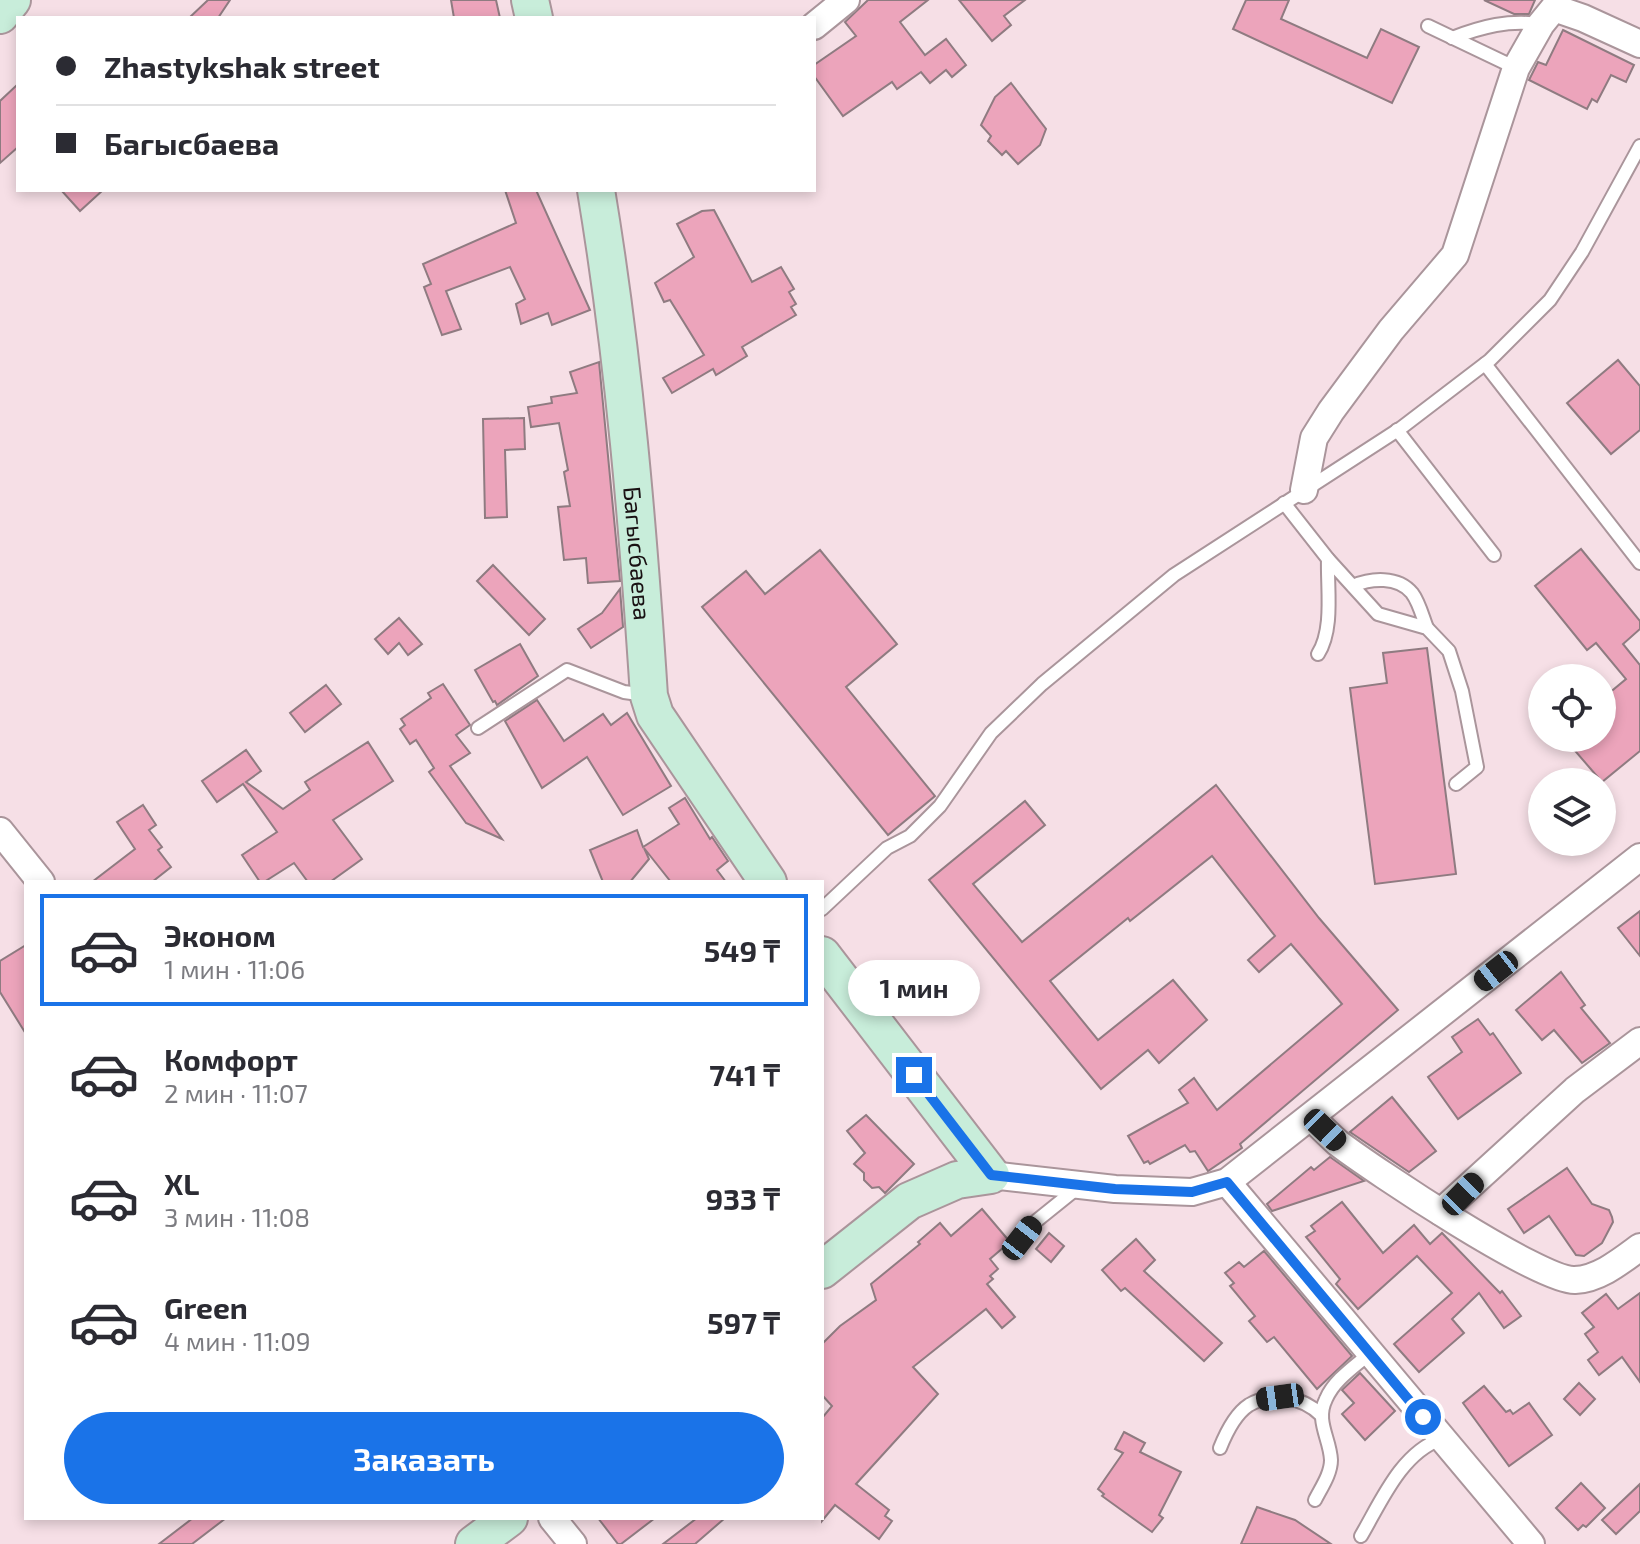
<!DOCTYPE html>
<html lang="ru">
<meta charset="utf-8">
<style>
body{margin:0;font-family:"Exo 2",sans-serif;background:#f7f7f7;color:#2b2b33;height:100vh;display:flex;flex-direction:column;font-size:30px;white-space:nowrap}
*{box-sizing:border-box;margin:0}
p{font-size:26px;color:#7c7c81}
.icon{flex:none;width:44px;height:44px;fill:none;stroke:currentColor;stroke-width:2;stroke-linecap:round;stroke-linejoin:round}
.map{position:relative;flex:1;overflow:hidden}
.drawer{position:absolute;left:24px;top:880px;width:800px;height:640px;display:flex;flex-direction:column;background:#fff;border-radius:0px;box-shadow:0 4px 12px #0003}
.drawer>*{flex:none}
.hud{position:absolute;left:16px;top:16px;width:800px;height:176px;border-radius:0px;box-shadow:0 4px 12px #0003;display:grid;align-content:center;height:176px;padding:0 40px;background:#fff}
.buttons{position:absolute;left:1528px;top:664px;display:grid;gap:16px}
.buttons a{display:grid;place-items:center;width:88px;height:88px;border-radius:50%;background:#fff;box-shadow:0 4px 12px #0003;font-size:40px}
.end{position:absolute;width:36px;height:36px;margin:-18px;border:10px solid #1a73e8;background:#fff;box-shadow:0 0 0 4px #fff}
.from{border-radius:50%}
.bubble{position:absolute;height:56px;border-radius:28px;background:#fff;box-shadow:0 4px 12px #0003;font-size:26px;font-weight:700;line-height:56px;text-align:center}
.car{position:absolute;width:24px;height:48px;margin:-24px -12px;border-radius:10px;box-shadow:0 0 6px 2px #0007;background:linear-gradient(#222 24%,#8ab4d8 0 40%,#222 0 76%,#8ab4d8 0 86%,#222 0)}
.hud b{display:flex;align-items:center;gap:28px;height:76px;font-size:30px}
.hud b+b{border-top:2px solid #e1e1e2}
.hud i{width:20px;height:20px;background:#2b2b33}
ul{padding:14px 0 0;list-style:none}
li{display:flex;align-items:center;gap:24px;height:112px;margin:0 16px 12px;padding:0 24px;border:4px solid transparent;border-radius:0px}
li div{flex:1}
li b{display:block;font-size:30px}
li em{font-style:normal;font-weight:700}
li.active{border-color:#1a73e8}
li>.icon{width:72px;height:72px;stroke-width:1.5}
.button{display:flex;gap:16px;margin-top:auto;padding:16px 40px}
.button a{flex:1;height:92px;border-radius:48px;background:#1a73e8;color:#fff;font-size:32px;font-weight:700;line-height:92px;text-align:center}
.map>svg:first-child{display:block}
.building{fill:#eca4bb;stroke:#8f7b81;stroke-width:2}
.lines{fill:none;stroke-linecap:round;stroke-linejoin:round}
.lane-casing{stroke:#aa959b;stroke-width:16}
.street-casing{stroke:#aa959b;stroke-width:30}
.secondary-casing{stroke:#aa959b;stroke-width:40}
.lane{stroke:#fff;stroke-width:12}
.street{stroke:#fff;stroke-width:26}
.secondary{stroke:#c8edda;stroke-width:36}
.route{stroke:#1a73e8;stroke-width:10}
.labels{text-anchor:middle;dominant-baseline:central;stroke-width:6;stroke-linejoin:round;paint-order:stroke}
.street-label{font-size:24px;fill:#191113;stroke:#f6dfe6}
</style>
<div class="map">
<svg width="1640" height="1544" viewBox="0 0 1640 1544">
<rect width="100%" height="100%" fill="#f6dfe6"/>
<g class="building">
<polygon points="208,0 230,0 218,18 189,18"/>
<polygon points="451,0 496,0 500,18 454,18"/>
<polygon points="868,0 928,0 900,22 925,55 946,39 966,65 952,77 946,70 930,83 921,72 897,89 892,82 843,116 814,76 814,65 856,36 845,22"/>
<polygon points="959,0 1025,0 1004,16 1011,25 992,41"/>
<polygon points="1246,0 1289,0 1281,19 1367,58 1381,29 1419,47 1392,103 1233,29"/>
<polygon points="1484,0 1535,0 1529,14 1514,14"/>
<polygon points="1563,30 1634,65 1626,82 1611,75 1597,102 1592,99 1587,109 1529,80 1538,62 1546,65"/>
<polygon points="1011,83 1046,129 1040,145 1018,164 1006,151 1002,155 988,141 991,136 981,125 995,97"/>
<polygon points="18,84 18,147 0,163 0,101"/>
<polygon points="61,190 103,190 80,211"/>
<polygon points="505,190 536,190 590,310 552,325 548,313 521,324 516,304 525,299 510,267 446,291 461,329 442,335 424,287 431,284 423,264 516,223"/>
<polygon points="714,210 752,282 781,267 794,289 789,292 796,304 791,307 796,315 742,347 747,356 716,375 713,369 672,393 663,378 704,355 670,300 664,302 655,283 694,257 677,224 702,211"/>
<polygon points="1618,360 1640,386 1640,430 1611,454 1567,403"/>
<polygon points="599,362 620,581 588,583 586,558 564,560 558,507 570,506 564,472 568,470 559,423 531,427 528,407 552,403 551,397 577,393 570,372"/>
<polygon points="524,418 525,449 505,450 507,517 485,518 483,419"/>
<polygon points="1581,549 1640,621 1640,629 1623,644 1640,665 1640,751 1602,782 1564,738 1602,738 1602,699 1626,679 1596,643 1587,650 1535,586"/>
<polygon points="820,550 897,644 846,687 935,796 888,835 702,607 746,571 765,594"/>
<polygon points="493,565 545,619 529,635 477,581"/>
<polygon points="620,589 623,627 591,648 578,629 602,613"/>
<polygon points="399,618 422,644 408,655 399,643 388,654 375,639"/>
<polygon points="520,644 538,676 497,705 495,701 493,702 475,670"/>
<polygon points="1427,648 1456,874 1375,884 1350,688 1387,683 1383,653"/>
<polygon points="443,684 470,725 456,735 470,753 450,766 502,839 466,823 429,772 434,768 416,740 410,744 400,729 405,725 401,719 431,698 428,693"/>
<polygon points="326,685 341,704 305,732 290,713"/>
<polygon points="537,700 564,741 603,714 611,725 627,713 671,786 623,815 587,757 542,788 505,721"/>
<polygon points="368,742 393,781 333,820 362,859 330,882 308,882 294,863 264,882 260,882 242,855 277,832 243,784 217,802 202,781 246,750 261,771 246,782 283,809 310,790 305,782"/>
<polygon points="1216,785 1319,918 1398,1010 1240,1144 1242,1148 1208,1171 1195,1151 1190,1152 1185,1145 1150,1164 1148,1161 1144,1163 1128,1136 1188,1103 1179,1090 1194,1078 1217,1110 1342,1004 1291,944 1259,972 1248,960 1275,936 1212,856 1130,921 1128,918 1050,981 1098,1040 1173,980 1207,1020 1159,1063 1148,1050 1101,1089 929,880 1025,801 1045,825 973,884 1022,942"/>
<polygon points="685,798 710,839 712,837 728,861 717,870 726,882 671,882 644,848 649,859 630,882 603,882 590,850 637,830 643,847 679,824 669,808"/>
<polygon points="143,805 156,825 149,830 162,847 158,850 171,867 152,882 92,882 135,849 117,822"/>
<polygon points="1640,911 1640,956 1618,928"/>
<polygon points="26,945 26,1034 0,992 0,961"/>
<polygon points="1561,972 1585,1005 1581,1008 1610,1043 1582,1063 1554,1030 1542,1040 1516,1010"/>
<polygon points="1478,1019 1490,1035 1493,1033 1521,1073 1458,1119 1428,1077 1462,1052 1452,1037"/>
<polygon points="1392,1097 1436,1151 1409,1172 1350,1132"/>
<polygon points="866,1115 914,1164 885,1193 879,1187 872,1188 864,1180 864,1173 854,1164 865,1153 847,1131"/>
<polygon points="1330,1157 1364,1181 1272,1211 1267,1204 1311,1167 1314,1170"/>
<polygon points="1567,1168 1592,1204 1609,1210 1612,1217 1613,1222 1602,1243 1584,1256 1576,1255 1549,1216 1524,1233 1508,1209"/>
<polygon points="1342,1202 1383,1253 1414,1225 1430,1244 1442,1233 1500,1293 1502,1291 1521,1316 1504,1328 1479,1293 1452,1319 1464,1333 1419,1372 1394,1344 1452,1293 1417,1256 1358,1309 1336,1284 1340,1279 1306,1237 1315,1231 1311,1226"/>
<polygon points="982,1209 1010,1242 990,1259 998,1269 990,1276 993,1279 987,1284 1015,1317 1002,1328 986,1309 913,1367 938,1394 856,1484 889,1510 885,1516 892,1521 879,1539 835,1505 822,1521 822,1418 832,1406 822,1395 822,1344 840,1326 876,1300 871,1284 920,1244 918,1242 940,1223 951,1236"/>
<polygon points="1049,1233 1064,1246 1051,1262 1036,1249"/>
<polygon points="1136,1239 1155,1260 1144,1271 1222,1343 1204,1361 1125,1288 1121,1291 1102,1270"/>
<polygon points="1264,1251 1352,1356 1317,1389 1274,1337 1267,1342 1249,1321 1255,1316 1230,1286 1234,1283 1225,1273 1239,1262 1244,1267"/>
<polygon points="1640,1293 1640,1382 1622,1357 1599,1375 1588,1360 1598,1352 1585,1334 1594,1327 1582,1313 1606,1294 1618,1309"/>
<polygon points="1360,1373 1395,1411 1365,1440 1342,1414 1354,1403 1342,1390"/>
<polygon points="1579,1383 1595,1399 1580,1415 1564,1399"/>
<polygon points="1484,1386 1506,1412 1510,1410 1513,1414 1529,1403 1552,1435 1509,1466 1463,1403"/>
<polygon points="1124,1432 1145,1443 1140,1452 1181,1472 1159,1515 1163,1518 1152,1532 1102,1496 1104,1494 1098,1489 1123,1453 1115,1449"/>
<polygon points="1581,1483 1605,1508 1586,1527 1583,1525 1578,1530 1556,1508"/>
<polygon points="1640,1484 1640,1511 1616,1534 1602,1520"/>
<polygon points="1257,1507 1295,1520 1331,1544 1241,1544"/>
<polygon points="193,1518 226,1518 192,1544 159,1544"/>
<polygon points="598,1518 655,1518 621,1544 618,1544"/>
<polygon points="697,1518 725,1518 695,1544 663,1544"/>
</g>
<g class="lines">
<defs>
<g id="lane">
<polyline points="1428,26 1516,68"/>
<path d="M1452,38c32,-12 55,-18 89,-14"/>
<polyline points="1485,364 1640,563"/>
<polyline points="1397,430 1494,555"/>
<polyline points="1284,503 1328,559 1378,614 1427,628 1449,651 1462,691 1477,767 1456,784"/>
<path d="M1353,586c18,-8 45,-10 59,7 7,9 11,25 15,35"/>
<path d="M1318,654c16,-25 9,-66 10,-95"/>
<polyline points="478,728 567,670 624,692 646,695"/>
<polyline points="822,909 887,848 910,836 940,806 991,733 1042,684 1174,575 1401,428 1490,360 1550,300 1582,252 1640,146"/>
<polyline points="1022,1238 1035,1222 1076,1189"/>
<path d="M1220,1448c6,-15 15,-34 29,-43 23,-14 54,-8 72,10"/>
<path d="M1315,1500c6,-12 16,-26 16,-40 -1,-22 -16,-39 -5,-61 8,-19 28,-32 43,-45"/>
<path d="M1361,1536c20,-34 40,-83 80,-97"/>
</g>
<g id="street">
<polyline points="814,26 846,0"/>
<polyline points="1304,490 1314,438 1331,411 1391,330 1455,255 1516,68 1541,24 1554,8 1583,18 1640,44"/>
<polyline points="0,831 41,882"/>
<path d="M1312,1118c8,8 17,17 26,25 34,26 203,139 237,137 24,-1 46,-19 65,-33"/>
<polyline points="991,1175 1115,1189 1192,1192 1227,1182 1640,857"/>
<polyline points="1227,1182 1531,1544"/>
<polyline points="1441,1212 1575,1090 1640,1041"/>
<polyline points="552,1518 573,1544"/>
</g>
<g id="secondary">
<polyline points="530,0 534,18"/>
<polyline points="0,15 12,0"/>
<path id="s1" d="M596,190c28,168 42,336 53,506l6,19 113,167"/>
<polyline points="822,955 991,1175 957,1180 909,1201 822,1270"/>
<polyline points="474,1544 509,1518"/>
</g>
</defs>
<use href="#lane" class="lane-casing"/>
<use href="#street" class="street-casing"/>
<use href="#secondary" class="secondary-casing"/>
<use href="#lane" class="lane"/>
<use href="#street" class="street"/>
<use href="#secondary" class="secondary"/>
</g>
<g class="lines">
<polyline class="route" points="914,1075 991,1175 1115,1189 1192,1192 1227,1182 1423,1417"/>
</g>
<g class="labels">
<g class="street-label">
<text stroke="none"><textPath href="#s1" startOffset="366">Багысбаева</textPath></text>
</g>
</g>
</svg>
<div class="buttons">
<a><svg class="icon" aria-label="locate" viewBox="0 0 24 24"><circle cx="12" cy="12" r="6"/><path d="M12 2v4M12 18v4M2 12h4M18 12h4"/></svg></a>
<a><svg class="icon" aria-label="layers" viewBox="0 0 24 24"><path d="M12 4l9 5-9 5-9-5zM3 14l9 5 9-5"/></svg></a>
</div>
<i class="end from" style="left:1423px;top:1417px"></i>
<i class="end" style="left:914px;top:1075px"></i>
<div class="bubble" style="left:848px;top:960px;width:132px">1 мин</div>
<i class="car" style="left:1496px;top:971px;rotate:232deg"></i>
<i class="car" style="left:1325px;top:1130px;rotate:134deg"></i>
<i class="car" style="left:1463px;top:1194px;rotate:44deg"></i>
<i class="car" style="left:1022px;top:1238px;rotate:38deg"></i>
<i class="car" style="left:1280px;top:1397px;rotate:262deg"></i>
<div class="hud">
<b><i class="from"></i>Zhastykshak street</b>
<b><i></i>Багысбаева</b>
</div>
<section class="drawer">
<ul>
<li class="active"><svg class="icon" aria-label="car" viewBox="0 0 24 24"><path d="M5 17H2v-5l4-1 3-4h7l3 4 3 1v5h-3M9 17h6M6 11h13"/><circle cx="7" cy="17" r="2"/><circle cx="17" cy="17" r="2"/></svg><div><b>Эконом</b><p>1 мин · 11:06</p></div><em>549 ₸</em></li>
<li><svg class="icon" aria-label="car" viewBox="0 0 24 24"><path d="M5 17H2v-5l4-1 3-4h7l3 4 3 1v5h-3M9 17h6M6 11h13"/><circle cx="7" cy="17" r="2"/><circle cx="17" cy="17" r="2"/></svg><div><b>Комфорт</b><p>2 мин · 11:07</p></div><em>741 ₸</em></li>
<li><svg class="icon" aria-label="car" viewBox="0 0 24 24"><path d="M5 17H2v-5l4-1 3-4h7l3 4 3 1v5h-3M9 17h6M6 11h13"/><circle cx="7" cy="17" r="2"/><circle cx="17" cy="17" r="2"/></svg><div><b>XL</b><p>3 мин · 11:08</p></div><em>933 ₸</em></li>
<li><svg class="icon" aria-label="car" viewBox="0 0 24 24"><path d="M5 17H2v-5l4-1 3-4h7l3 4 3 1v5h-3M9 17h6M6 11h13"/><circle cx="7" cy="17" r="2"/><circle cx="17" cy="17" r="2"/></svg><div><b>Green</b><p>4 мин · 11:09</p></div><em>597 ₸</em></li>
</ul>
<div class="button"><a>Заказать</a></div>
</section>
</div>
